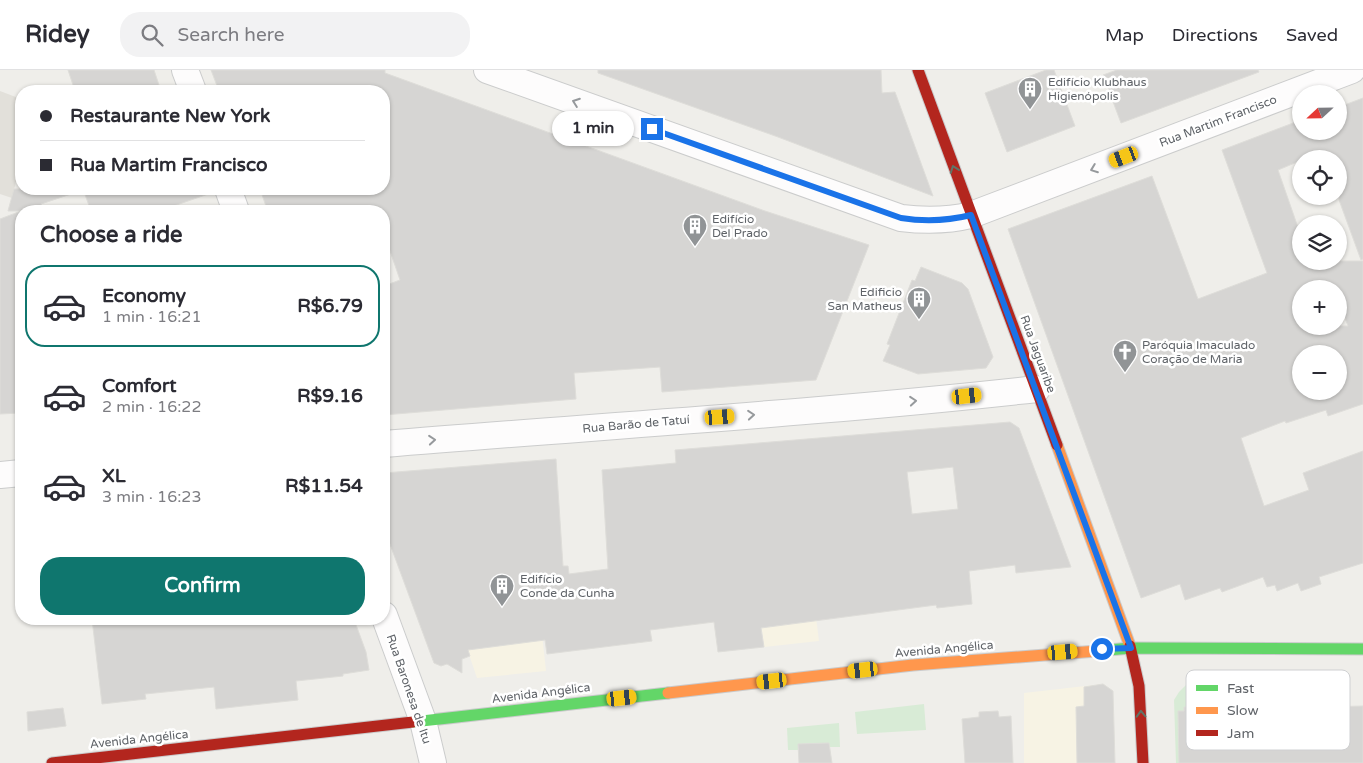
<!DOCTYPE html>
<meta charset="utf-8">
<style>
body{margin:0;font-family:"Varela Round",sans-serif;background:#f2f2f3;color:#2b2b33;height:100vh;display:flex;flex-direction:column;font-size:19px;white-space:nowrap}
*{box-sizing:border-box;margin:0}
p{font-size:16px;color:#7c7c81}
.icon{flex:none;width:28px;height:28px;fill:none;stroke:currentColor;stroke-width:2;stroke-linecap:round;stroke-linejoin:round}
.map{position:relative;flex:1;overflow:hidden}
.details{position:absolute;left:15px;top:135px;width:375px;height:420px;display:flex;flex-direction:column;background:#fff;border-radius:20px;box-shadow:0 1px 4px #0004}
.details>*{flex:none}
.hud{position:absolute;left:15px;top:15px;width:375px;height:110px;border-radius:20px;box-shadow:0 1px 4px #0004;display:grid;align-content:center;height:110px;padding:0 25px;background:#fff}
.needle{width:32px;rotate:248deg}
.controls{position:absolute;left:1292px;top:15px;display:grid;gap:10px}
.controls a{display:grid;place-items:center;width:55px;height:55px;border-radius:50%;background:#fff;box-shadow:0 1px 4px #0004;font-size:25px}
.end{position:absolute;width:22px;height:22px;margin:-11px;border:6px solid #1a73e8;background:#fff;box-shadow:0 0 0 2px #fff}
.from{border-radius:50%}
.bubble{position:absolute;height:35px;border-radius:18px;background:#fff;box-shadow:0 1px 4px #0004;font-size:16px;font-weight:700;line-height:35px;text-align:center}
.car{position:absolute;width:15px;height:30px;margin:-15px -8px;border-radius:6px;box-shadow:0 0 4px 1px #0007;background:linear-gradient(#f5c518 24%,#345 0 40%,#f5c518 0 76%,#345 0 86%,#f5c518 0)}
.hud b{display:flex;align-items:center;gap:18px;height:48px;font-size:19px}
.hud b+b{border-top:1px solid #e1e1e2}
.hud i{width:12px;height:12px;background:#2b2b33}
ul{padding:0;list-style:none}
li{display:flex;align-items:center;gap:15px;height:82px;margin:0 10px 8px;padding:0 15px;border:2px solid transparent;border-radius:20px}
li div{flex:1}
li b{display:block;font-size:19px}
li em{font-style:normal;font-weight:700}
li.on{border-color:#0f766e}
li>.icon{width:45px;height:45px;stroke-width:1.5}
h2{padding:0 25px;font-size:22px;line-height:60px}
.button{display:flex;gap:10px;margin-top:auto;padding:10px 25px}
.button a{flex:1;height:58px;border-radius:20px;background:#0f766e;color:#fff;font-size:20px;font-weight:700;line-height:58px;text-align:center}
header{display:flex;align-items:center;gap:30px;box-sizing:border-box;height:70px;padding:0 25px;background:#fff;border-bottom:1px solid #e1e1e2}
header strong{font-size:24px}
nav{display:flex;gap:28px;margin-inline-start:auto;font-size:18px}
.search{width:350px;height:45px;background:#f2f2f3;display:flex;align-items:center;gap:12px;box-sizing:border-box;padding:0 18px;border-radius:20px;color:#7c7c81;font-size:19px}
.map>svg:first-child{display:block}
.commercial{fill:#f7f3e4}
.education{fill:#e2e0da}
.green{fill:#d8ebd6}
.building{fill:#d6d5d3;stroke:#deddd9;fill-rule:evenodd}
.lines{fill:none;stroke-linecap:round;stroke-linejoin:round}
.street-casing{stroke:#cbcccc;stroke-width:28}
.fast-casing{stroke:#cacacb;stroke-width:13}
.slow-casing{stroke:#cacacb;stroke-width:13}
.jam-casing{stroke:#cacacb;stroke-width:13}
.street{stroke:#fdfcfc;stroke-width:26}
.fast{stroke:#63d668;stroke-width:11}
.slow{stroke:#ff974d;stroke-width:11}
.jam{stroke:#b3261e;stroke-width:11}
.oneway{stroke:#96999c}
.oneway2{stroke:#607468}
.route{stroke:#1a73e8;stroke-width:6}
.labels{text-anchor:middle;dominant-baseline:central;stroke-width:5;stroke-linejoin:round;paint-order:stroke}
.poi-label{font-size:12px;fill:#5f6368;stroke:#fff;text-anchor:start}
.street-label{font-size:12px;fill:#5f6368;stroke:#fff}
.key{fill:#fff;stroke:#cfd0d2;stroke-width:1}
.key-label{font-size:14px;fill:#5f6368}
</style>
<header>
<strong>Ridey</strong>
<div class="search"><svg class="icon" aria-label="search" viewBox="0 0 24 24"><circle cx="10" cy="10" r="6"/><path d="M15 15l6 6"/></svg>Search here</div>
<nav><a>Map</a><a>Directions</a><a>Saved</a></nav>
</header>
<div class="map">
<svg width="1363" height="693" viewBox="0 0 1363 693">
<rect width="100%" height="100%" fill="#efeeea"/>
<g class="commercial">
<polygon points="805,459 819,571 764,577 750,463"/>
<polygon points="533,481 546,601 477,608 461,561"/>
<polygon points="1103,614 1113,621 1115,693 1024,693 1024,623"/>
</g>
<polygon class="education" points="0,21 21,29 21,91 12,128 0,124"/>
<g class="green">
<polygon points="1310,612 1312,633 1311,693 1176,693 1174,630 1179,622 1186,615"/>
<polygon points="924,634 926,660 857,664 855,642"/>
<polygon points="839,653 840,677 830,677 829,673 798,674 798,680 788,680 787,658"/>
</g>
<g class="building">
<polygon points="68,0 154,0 161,21 75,21"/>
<polygon points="211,0 385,0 385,3 765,141 869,175 816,310 662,322 660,297 574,303 576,329 384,345 384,216 400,210 389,178 384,177 384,141 263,141 267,139 260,119 303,119 305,123 316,119 384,119 384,21 219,21"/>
<polygon points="598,0 881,0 882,23 895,22 933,126 778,67 598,3"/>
<polygon points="1046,0 1054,0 1075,56 1007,82 985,23"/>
<polygon points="1117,0 1258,0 1259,2 1121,53 1103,5"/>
<path d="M1363,28v161l-2,1 -22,-60v-41h-15l-3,-7 -43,18 23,66v25h62v143l-35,12 -2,-6 -40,13 -1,-2 -44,17 23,68 45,-16 -6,-17 60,-22v112l-44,14 2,7 -20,7 -3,-8 -21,8 -2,-6 -8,2 -4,-10 -41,15 -2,-4 -35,12 -5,-16 -39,14 -133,-369 144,-53 46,123 69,-26 -45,-123 79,-30v11h38v-24zM1301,219h38v13l9,24h-47zM1301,284h38v37h-38z"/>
<polygon points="14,119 76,119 77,122 41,134 43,141 8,141"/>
<polygon points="83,119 213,119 214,122 159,141 91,141"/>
<polygon points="21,141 21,343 0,344 0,149"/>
<polygon points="921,197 962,213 968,219 993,287 986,298 918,304 883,291 890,275 887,274 912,210 915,211"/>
<path d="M1010,352l9,6 52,139 -55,6 -1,-8 -46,6 3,33 -35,4 -1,-3 -175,23 3,19 -46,5 -4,-30 -64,8 2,11 -105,13 -2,-14 -77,10 2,6 -8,3v14l-15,-9 -6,2 -7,-3 -50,-135v-55l172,-14 7,107h5l1,8 39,-5 -6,-99 74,-7 -1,-13zM953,397l5,42 -46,5 -5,-42z"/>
<polygon points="92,549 337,549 338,554 355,552 366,582 369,600 343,604 343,606 296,611 298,630 216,639 214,617 145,624 146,629 102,634"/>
<polygon points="1103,614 1113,621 1115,693 1077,693 1076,637 1084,636 1084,617"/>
<polygon points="1279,635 1279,641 1321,640 1321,637 1363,636 1363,693 1179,693 1178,641 1184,641 1184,637"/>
<polygon points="63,638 66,656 28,661 27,642"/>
<polygon points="998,641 999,647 1011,646 1013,693 965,693 962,649 979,647 979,642"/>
<polygon points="829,673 832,693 799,693 798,674"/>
</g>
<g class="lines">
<defs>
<g id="street">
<polyline points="185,0 193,21"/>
<path d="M487,0l414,148c25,3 46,3 70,-3l381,-145"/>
<polyline points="228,119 236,141"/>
<path d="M384,374c217,-18 436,-31 653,-55"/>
<polyline points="0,405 21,403"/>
<polyline points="384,545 423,651 433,693"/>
</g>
<g id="fast">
<polyline points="1097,581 1131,578 1363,579"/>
<polyline points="413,652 668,623"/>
</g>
<g id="slow">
<polyline points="1057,375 1130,576"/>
<polyline points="668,623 913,595 1097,581"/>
</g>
<g id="jam">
<polyline points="918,0 1057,375"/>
<polyline points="1130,576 1139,616 1143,693"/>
<polyline points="52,693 413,652"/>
</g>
</defs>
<use href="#street" class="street-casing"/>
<use href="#fast" class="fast-casing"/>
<use href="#slow" class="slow-casing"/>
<use href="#jam" class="jam-casing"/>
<use href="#street" class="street"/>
<use href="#fast" class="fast"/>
<use href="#slow" class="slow"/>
<use href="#jam" class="jam"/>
</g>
<defs><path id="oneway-chevron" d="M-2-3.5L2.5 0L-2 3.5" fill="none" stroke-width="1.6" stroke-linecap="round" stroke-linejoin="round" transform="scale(1.25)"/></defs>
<g class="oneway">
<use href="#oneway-chevron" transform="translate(576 32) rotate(-160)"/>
<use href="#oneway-chevron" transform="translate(1094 99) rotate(159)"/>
<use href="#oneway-chevron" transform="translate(913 331) rotate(-5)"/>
<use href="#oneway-chevron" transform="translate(751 345) rotate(-5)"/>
<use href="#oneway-chevron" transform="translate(432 370) rotate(-5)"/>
</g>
<g class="oneway2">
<use href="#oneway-chevron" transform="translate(954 99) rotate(-110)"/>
<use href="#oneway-chevron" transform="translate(1141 644) rotate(-92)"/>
</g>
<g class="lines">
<path class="route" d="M652,59l249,89c25,4 46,3 70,-3l160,433 -29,1"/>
</g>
<defs>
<symbol id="building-pin" viewBox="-11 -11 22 30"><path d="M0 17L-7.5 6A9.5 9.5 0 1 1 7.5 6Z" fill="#919496" stroke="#fff"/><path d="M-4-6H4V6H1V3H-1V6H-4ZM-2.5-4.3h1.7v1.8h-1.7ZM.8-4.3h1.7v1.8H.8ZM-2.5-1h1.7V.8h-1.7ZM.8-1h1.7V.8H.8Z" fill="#fff"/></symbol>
<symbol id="church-pin" viewBox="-11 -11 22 30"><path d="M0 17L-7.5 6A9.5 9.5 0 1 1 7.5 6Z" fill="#919496" stroke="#fff"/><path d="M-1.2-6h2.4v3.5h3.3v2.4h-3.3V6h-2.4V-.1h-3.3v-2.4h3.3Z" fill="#fff"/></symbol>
</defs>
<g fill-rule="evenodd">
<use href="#building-pin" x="1016" y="5" width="28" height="38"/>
<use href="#building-pin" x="681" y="142" width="28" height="38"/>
<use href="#building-pin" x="905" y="215" width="28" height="38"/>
<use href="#church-pin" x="1111" y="268" width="28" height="38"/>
<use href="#building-pin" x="488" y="502" width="28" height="38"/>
</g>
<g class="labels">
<g class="poi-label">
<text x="1048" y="12">Edifício Klubhaus<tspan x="1048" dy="14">Higienópolis</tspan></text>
<text x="712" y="149">Edifício<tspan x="712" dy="14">Del Prado</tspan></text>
<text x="902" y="222" text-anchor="end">Edificio<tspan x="902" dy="14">San Matheus</tspan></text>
<text x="1142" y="275">Paróquia Imaculado<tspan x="1142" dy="14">Coração de Maria</tspan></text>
<text x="520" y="509">Edifício<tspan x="520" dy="14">Conde da Cunha</tspan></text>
</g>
<g class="street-label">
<text transform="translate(1218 51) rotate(-21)">Rua Martim Francisco</text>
<text transform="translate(1038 284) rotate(70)">Rua Jaguaribe</text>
<text transform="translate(636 354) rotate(-5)">Rua Barão de Tatuí</text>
<text transform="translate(944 579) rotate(-5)">Avenida Angélica</text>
<text transform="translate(409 619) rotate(71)">Rua Baronesa de Itu</text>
<text transform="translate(541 623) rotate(-7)">Avenida Angélica</text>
<text transform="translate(139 669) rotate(-6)">Avenida Angélica</text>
</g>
</g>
<rect x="1186" y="600" width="164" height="80" rx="8" class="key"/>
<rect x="1196" y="615" width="22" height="6" fill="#63d668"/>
<rect x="1196" y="637" width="22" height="7" fill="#ff974d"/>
<rect x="1196" y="660" width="22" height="6" fill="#b3261e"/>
<g class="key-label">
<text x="1227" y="623">Fast</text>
<text x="1227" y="645">Slow</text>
<text x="1227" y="668">Jam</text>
</g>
</svg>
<div class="controls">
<a><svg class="needle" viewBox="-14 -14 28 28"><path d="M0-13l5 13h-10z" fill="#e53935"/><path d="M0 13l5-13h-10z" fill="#7c7c81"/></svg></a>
<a><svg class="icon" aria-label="locate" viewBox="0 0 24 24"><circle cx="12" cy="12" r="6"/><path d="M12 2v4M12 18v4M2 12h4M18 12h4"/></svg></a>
<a><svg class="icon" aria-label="layers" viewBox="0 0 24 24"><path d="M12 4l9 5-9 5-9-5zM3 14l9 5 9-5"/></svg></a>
<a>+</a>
<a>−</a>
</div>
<i class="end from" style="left:1102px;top:579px"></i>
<i class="end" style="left:652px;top:59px"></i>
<div class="bubble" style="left:552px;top:41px;width:82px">1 min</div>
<i class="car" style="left:1124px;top:87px;rotate:249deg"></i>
<i class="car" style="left:967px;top:326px;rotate:84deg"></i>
<i class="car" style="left:720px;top:347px;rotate:86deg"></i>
<i class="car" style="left:1063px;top:582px;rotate:85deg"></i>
<i class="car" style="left:863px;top:600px;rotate:264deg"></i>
<i class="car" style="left:772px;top:611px;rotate:264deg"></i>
<i class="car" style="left:622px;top:628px;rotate:84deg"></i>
<div class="hud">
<b><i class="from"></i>Restaurante New York</b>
<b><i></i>Rua Martim Francisco</b>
</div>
<section class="details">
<h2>Choose a ride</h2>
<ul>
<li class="on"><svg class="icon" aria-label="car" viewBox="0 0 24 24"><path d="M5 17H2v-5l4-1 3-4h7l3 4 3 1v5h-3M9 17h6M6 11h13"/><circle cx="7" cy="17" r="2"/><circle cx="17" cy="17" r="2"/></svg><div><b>Economy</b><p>1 min · 16:21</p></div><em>R$6.79</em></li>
<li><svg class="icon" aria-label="car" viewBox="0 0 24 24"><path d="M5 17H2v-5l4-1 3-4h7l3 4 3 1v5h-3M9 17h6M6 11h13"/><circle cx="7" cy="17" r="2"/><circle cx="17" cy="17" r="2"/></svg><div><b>Comfort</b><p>2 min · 16:22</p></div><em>R$9.16</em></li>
<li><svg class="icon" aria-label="car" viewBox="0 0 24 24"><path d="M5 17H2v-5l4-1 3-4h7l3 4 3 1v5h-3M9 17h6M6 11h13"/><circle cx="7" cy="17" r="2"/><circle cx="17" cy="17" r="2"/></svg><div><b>XL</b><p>3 min · 16:23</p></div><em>R$11.54</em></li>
</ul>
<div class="button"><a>Confirm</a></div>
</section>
</div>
